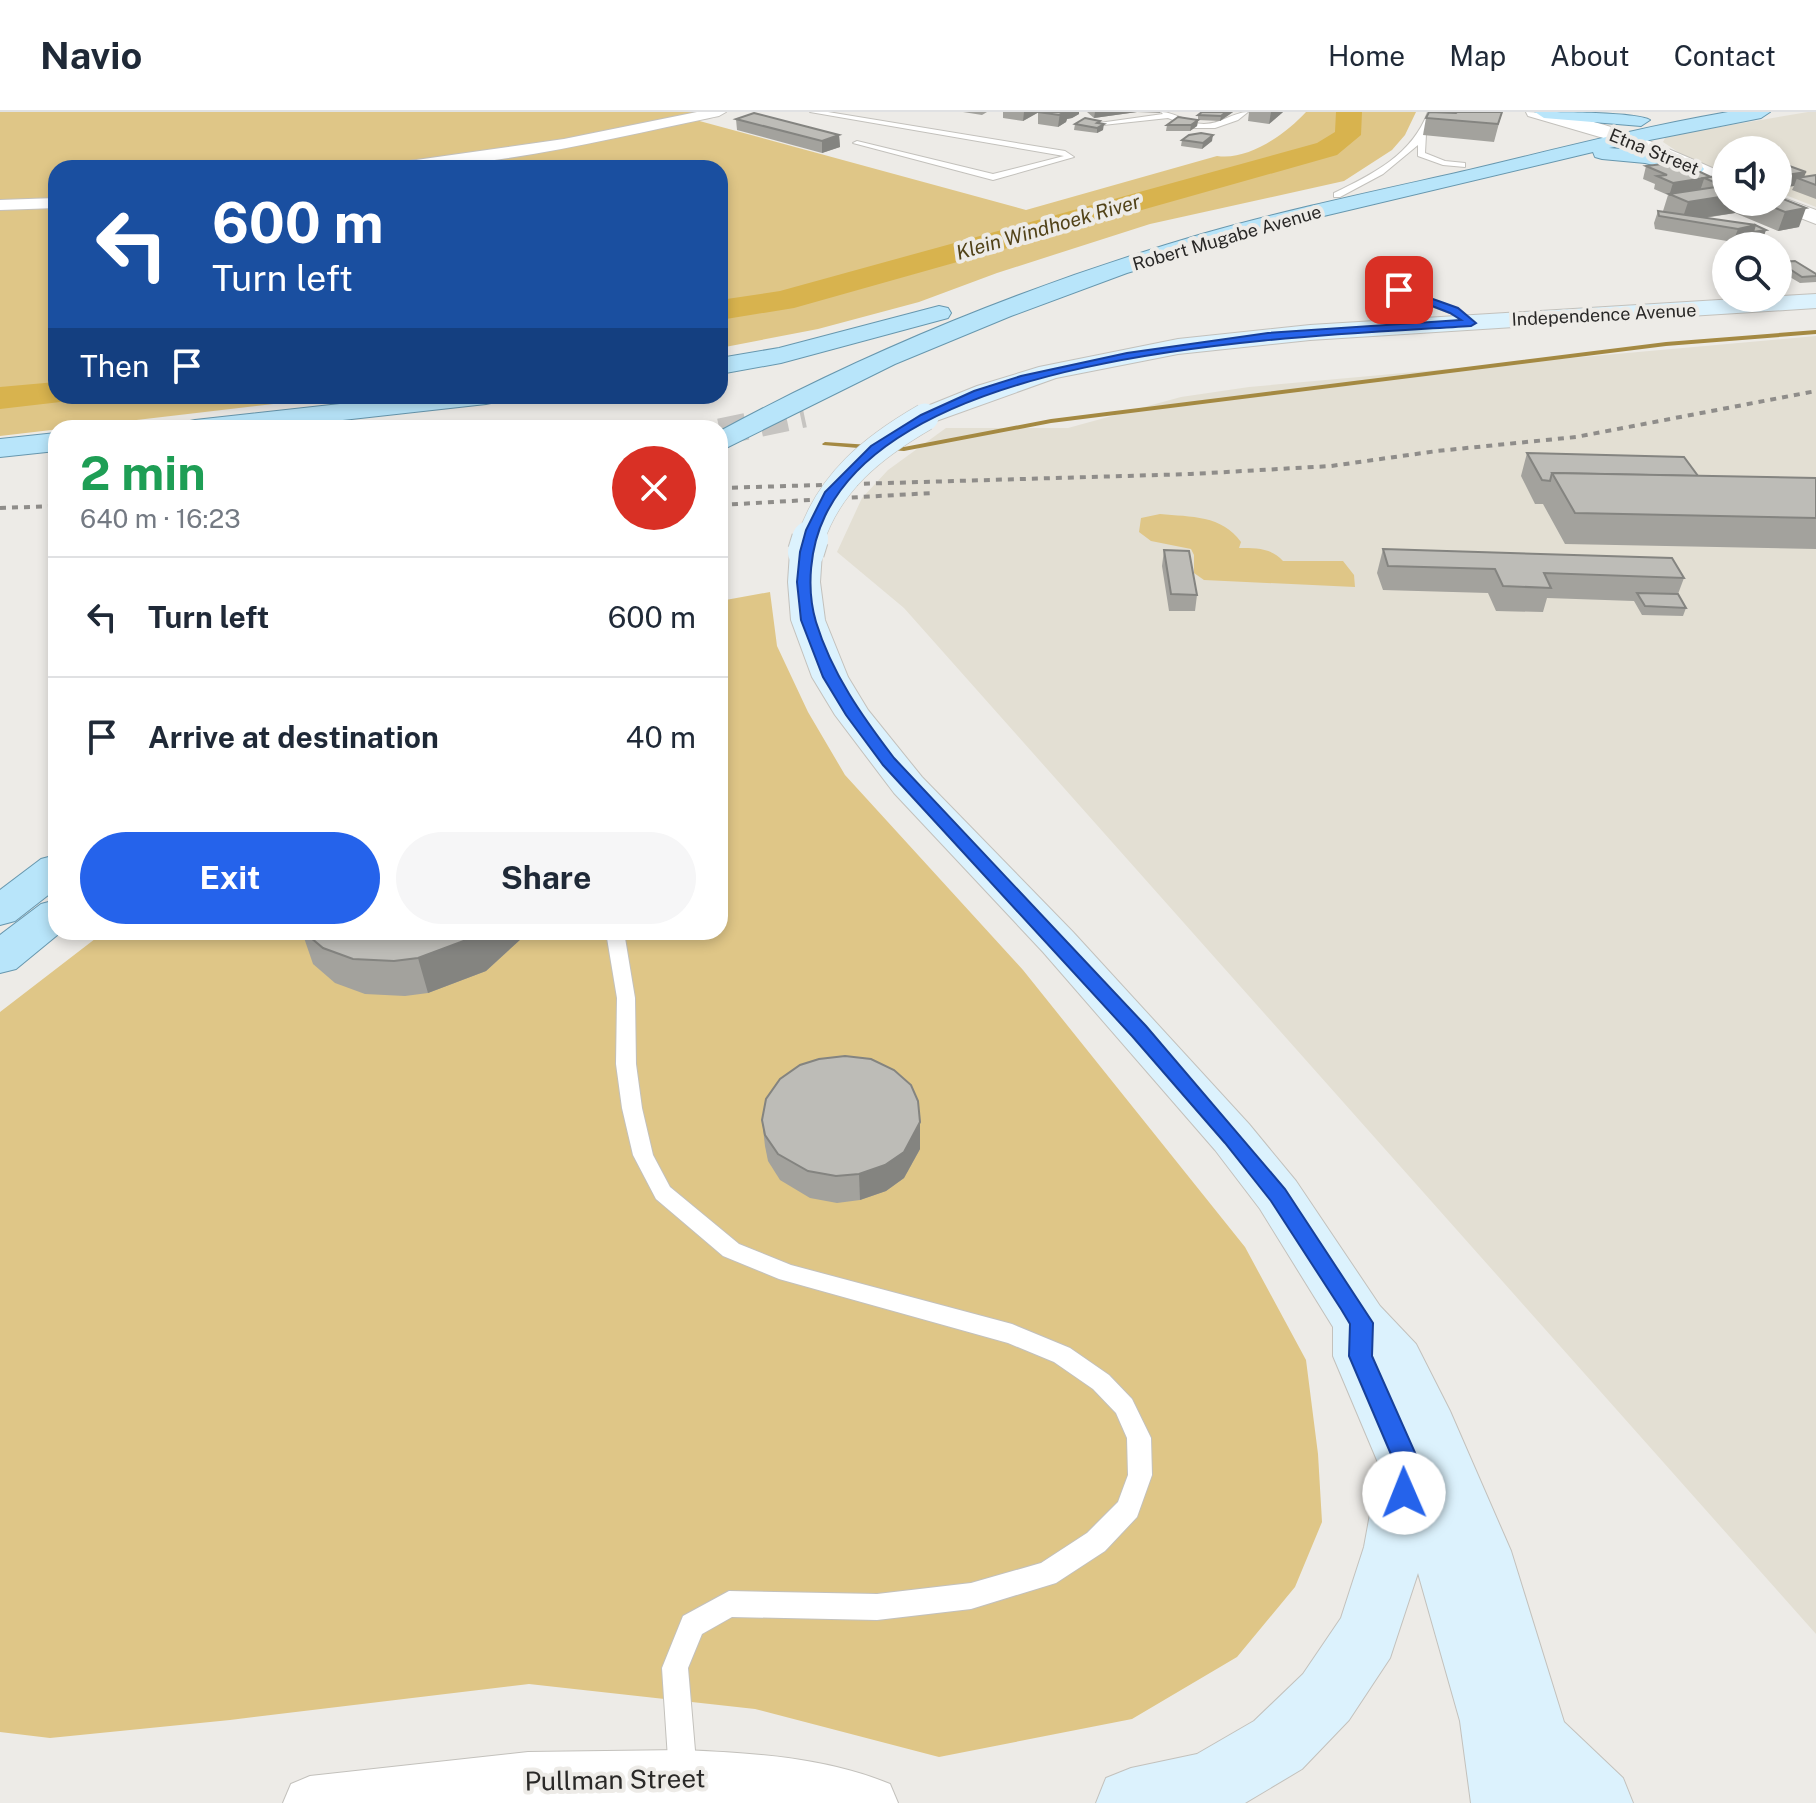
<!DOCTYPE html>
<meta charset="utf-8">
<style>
body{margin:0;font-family:"Public Sans",sans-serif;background:#f6f6f7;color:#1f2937;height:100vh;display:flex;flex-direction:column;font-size:30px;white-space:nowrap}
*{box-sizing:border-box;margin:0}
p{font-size:26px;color:#747a83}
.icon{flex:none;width:44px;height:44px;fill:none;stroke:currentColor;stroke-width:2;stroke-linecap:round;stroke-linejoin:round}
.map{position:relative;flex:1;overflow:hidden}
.drawer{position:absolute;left:48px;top:308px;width:680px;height:520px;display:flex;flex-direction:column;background:#fff;border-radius:24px;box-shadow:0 4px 12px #0003}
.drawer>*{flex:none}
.guide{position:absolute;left:48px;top:48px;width:680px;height:244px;border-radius:24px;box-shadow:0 4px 12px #0003;background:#1a4fa0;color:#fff;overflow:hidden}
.fabs{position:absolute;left:1712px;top:24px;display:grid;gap:16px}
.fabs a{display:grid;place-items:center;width:80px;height:80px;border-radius:50%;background:#fff;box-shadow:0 4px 12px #0003;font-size:40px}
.pin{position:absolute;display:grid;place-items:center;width:68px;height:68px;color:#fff;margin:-34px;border-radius:16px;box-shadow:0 4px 12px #0006}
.me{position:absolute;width:88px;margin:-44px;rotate:359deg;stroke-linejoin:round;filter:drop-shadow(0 0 6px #0008)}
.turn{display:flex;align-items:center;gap:28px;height:168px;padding:0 32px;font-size:36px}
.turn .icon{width:104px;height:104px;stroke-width:2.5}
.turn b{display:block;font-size:56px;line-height:68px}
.then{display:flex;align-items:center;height:76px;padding:0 32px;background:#0003;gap:16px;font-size:30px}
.round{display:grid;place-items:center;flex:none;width:84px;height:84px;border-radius:42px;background:#f6f6f7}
.summary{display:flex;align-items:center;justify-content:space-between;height:136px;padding:0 32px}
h1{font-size:48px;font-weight:700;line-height:60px;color:#1e9e55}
.action{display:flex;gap:16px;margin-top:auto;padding:16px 32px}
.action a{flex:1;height:92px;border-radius:48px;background:#2563eb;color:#fff;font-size:32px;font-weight:700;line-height:92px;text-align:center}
.action a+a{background:#f6f6f7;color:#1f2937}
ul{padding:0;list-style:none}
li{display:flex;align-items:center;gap:24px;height:120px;padding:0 32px;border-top:2px solid #e0e1e3}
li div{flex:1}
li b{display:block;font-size:30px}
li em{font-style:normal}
header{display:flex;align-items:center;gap:48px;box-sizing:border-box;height:112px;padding:0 40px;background:#fff;border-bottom:2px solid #e0e1e3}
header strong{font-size:38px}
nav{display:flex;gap:44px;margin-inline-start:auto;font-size:28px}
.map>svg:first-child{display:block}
.built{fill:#e3dfd3}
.green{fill:#dfc687}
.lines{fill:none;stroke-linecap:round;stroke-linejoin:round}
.stream{fill:#a48942;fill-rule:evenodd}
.river{fill:#d8b34e;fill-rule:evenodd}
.primary-tunnel{stroke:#c6c4c1;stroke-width:27;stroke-dasharray:27 14;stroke-linecap:butt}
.service-casing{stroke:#c3c1bc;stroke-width:2}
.minor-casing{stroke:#c3c1bc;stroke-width:2}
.tertiary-casing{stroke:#c3c1bc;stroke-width:2}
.secondary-casing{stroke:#c3c1bc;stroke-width:2}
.primary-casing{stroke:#6797ae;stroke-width:2}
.service{fill:#fff;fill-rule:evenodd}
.minor{fill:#fff;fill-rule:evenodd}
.tertiary{fill:#fff;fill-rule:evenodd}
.secondary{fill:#dcf2fd;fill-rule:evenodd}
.primary{fill:#b8e5fa;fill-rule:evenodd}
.rail{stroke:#8f8d8a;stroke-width:4;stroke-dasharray:6 6;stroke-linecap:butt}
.secondary-bridge-far1-casing{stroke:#c3c1bc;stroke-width:28;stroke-linecap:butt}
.secondary-bridge-casing{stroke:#c3c1bc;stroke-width:38;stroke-linecap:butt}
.secondary-bridge-far1{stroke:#dcf2fd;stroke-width:27}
.secondary-bridge{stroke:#dcf2fd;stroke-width:36}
.wall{fill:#a3a29d}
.shaded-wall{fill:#848480}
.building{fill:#bdbcb7;stroke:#848480;stroke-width:2}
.route{fill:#2563eb;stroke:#184099;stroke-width:2}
.labels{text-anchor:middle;stroke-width:8;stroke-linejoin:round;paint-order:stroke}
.far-street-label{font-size:18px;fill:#292827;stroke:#edebe7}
.far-water-label{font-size:20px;font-style:italic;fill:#514218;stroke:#edebe7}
.near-street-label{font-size:26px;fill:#292827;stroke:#edebe7}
</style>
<header>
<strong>Navio</strong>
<nav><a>Home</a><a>Map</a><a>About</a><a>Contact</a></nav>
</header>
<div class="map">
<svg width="1816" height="1691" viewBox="0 0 1816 1691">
<rect width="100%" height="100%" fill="#edebe7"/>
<g class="built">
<polygon points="1808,0 1816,0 1816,95 1778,80 1778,38 1726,38 1726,63 1693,50 1663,30 1666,24"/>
<polygon points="1816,224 1816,1522 904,496 837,440 862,386 888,358 946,316 1068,316 1181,285 1249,275"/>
</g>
<g class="green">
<path d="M0,0H697L681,4L1026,98L1217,44C1248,49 1286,22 1306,0H1416L1405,23L1392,38L1344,69L1150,112L997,161L919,190L818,217L720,236V56H56V284H342L0,324Z"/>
<path d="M1160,402C1191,405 1222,403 1241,430L1239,436C1256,436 1272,436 1283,449H1343L1354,463L1355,475L1204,468L1194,461V443L1191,437L1151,429L1139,420L1141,406Z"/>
<polygon points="770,480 777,534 808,600 845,663 1023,858 1245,1135 1306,1248 1318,1342 1322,1410 1295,1475 1237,1545 1132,1607 939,1645 755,1597 529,1572 230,1608 50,1626 0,1620 0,900 104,820 720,820 720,489"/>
</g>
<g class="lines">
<g class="stream">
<polygon points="1816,218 1816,222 1666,234 1051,311 904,339 890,338 887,336 890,334 904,335 1051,307 1666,230"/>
<polygon points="433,310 483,314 486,316 459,316 431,313 430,312"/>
<polygon points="825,330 870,333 873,335 870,337 823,333 822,332"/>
</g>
<g class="river">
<polygon points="1336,0 1362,0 1361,23 1337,43 794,196 720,208 720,188 780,179 1317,31 1335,20"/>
<polygon points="56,270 56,284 73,284 69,289 0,297 0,275"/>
</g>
<polyline class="primary-tunnel" points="720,320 804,302"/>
<g class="service-casing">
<g id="service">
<polygon points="810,0 828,0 1065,39 1074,45 993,68 853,31 857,29 993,62 1064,44"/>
<path d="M1161,0C1176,0 1188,12 1204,12C1221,12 1233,0 1248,0L1238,8L1215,16H1193L1168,6L1103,13L1099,11L1163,2Z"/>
<path d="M1428,0H1436L1426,22L1425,41L1445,49L1465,51V55L1443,53L1418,44V33L1383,62L1340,85H1334V81C1373,62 1412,43 1428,0Z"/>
<polygon points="1371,166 1458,197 1476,211 1467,213 1450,201 1368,171 1366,169"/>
<polygon points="606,820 624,820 635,886 636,952 642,996 653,1043 670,1075 739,1132 791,1153 1012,1212 1070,1236 1109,1263 1132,1287 1151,1326 1152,1363 1137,1405 1105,1439 1056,1471 971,1497 877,1508 732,1505 702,1522 688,1556 697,1662 693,1672 683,1676 673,1672 669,1662 662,1556 683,1504 729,1479 877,1482 971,1471 1041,1451 1087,1421 1118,1390 1128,1363 1127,1326 1116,1301 1093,1277 1054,1250 1008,1231 779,1167 723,1144 656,1087 633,1043 622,996 616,952 617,886"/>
</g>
</g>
<g class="minor-casing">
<g id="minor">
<path d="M697,0H726L719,4C611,26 498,56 387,56L395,51L564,27Z"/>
<polygon points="56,86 56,96 0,98 0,88"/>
<path d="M683,1638C752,1641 825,1645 890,1672L898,1691H283L291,1672L310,1664L528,1640Z"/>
</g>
</g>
<g class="tertiary-casing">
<g id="tertiary">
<path d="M1526,0C1595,0 1663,35 1726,62V75L1617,30L1528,4Z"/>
<polygon points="1778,84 1816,98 1816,112 1770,94 1766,90 1778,90"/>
</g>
</g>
<g class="secondary-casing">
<g id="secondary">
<polygon points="1816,182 1816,196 1310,228 1178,242 1056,266 925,313 915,311 911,305 915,299 977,274 1039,255 1178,227 1310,213"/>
<polygon points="806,430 817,433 822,440 820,470 825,508 848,565 868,598 922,665 1073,820 1249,1012 1296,1069 1380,1194 1416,1232 1450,1299 1511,1439 1564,1610 1623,1666 1633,1691 1471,1691 1460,1609 1418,1461 1390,1546 1349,1608 1302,1657 1245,1691 1096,1691 1106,1666 1131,1656 1197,1642 1254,1609 1303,1562 1341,1506 1364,1435 1379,1353 1333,1244 1333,1215 1260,1097 1215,1038 1043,840 894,681 835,603 812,565 791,508 788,470 790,440 795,433"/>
</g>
</g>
<g class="primary-casing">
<g id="primary">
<path d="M1535,0C1558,0 1636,0 1650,8L1641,14L1544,6Z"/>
<path d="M1728,0H1770L1761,6L1609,36L1645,39L1701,53L1704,57L1701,61L1694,63L1645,51L1602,47L1595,45L1593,40L1290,112L1127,161L1011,204L895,252L720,339V319C873,236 1035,171 1202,122C1286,98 1371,80 1456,61C1546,40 1636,16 1728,0Z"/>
<polygon points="939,194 948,196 951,201 948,206 781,251 720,262 720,246 779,236"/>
<polygon points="412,284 500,284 496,290 486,292 271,316 181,316 185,310 195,308"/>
<polygon points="56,321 56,339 0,345 0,327"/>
<polygon points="56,743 56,777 15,809 0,813 0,778 41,747"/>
<polygon points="56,788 56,820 61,820 16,857 0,861 0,823 41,792"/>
</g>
</g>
<use href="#service" class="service"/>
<use href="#minor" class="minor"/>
<use href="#tertiary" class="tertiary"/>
<use href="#secondary" class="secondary"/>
<use href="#primary" class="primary"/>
<g class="rail">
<polyline points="720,376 1191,362 1331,354 1437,339 1576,325 1816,279"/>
<polyline points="720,393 932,381"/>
<polyline points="0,396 56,394"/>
</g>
<g class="secondary-bridge-far1-casing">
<path id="secondary-bridge-far1" d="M810,429C829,370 873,335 925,305"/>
</g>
<g class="secondary-bridge-casing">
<polyline id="secondary-bridge" points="806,440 810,427"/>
</g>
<use href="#secondary-bridge-far1" class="secondary-bridge-far1"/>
<use href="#secondary-bridge" class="secondary-bridge"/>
</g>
<g class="wall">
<polygon points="963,0 987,0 982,3"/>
<polygon points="1003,0 1039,0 1023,9 1003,6"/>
<polygon points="1038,0 1079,2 1072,6 1067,7 1066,10 1058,15 1038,12"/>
<polygon points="1087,0 1160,0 1160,1 1137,0 1094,6"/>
<polygon points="1202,0 1233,0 1220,9 1198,8 1198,3"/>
<polygon points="1249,0 1283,0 1269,12 1248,9"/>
<polygon points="1457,0 1502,0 1494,30 1423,23 1426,6"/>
<polygon points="736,7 839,23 840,35 822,41 737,18"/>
<polygon points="1198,8 1197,14 1190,19 1166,19 1167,13"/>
<polygon points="1100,9 1103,18 1097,21 1074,18 1075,12"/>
<polygon points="1182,28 1212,29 1202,37 1181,34"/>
<polygon points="1778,50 1804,65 1816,63 1816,87 1792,78 1794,74 1778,76"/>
<polygon points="1646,54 1711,65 1726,64 1726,90 1778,90 1799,115 1778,119 1735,101 1705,106 1753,113 1764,124 1733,130 1655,117 1654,111 1658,99 1663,99 1668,83 1654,77 1655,72 1643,67"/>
<polygon points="1779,150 1816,162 1816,170 1800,171 1778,158"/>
<polygon points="1527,341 1698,364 1816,366 1816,437 1565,432 1543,392 1535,392 1521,364"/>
<polygon points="1383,437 1684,466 1678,482 1686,496 1683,504 1642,503 1634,489 1547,486 1543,500 1496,499 1488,481 1383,478 1377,461"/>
<polygon points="1164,438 1197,483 1195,499 1169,499 1162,454"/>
<polygon points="302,820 524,820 522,826 486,859 428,881 405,884 365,882 335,871 313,852"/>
<polygon points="762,1008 920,1037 904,1066 886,1079 860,1088 837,1091 810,1086 780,1068 768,1049 765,1034"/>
</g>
<g class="shaded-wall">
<polygon points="1024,0 1039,0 1023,9"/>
<polygon points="1060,0 1079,0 1079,2 1072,6 1067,7 1066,10 1058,15"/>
<polygon points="1095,0 1137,0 1094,6"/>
<polygon points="1226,0 1233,0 1220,9 1221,4"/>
<polygon points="1271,0 1283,0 1269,12"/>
<polygon points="1198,8 1197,14 1190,19 1191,13"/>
<polygon points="1100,9 1100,14 1104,12 1103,18 1097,21 1097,11"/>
<polygon points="839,23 840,35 822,41 822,29"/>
<polygon points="1213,23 1212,29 1202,37 1203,31"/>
<polygon points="1806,60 1803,68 1797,66 1794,74 1778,76 1778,70 1780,64"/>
<polygon points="1704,67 1700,79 1669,84 1673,71"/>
<polygon points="1726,84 1726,90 1738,90 1735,101 1687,108 1682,108 1688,90"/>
<polygon points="1806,96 1799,115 1778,119 1785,100"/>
<polygon points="1756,113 1751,126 1733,130 1738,117"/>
<polygon points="1766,118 1764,124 1751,126 1753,120"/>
<polygon points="481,820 524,820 522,826 486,859 428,881 418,846"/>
<polygon points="920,1010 920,1037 904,1066 886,1079 860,1088 859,1062"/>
</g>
<g class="building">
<polygon points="1038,0 1065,0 1059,3"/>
<polygon points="1202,0 1226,0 1221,4 1198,3"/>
<polygon points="1429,0 1456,1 1457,0 1502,0 1498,12 1426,6"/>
<polygon points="754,1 839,23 822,29 736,7"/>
<polygon points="1178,5 1198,8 1191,13 1167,13"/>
<polygon points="1085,6 1100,9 1097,11 1104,12 1097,16 1075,12"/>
<polygon points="1201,21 1213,23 1203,31 1182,28 1189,23"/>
<polygon points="1679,50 1711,65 1673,71 1657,64 1667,63 1646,54"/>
<polygon points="1778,50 1806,60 1780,64 1778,64"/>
<polygon points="1723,63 1726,64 1726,75 1704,66"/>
<polygon points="1816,63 1816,73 1797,66"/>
<polygon points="1716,75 1726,76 1726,84 1688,90 1669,82"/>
<polygon points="1778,85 1806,96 1785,100 1761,90 1778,90"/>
<polygon points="1658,99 1756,113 1738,117 1659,104"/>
<polygon points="1755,113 1766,118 1753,120"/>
<polygon points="1795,149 1816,162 1816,164 1802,165 1779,150"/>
<polygon points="1527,341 1684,345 1698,364 1552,361 1550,369 1542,368"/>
<polygon points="1552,361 1816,366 1816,406 1575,401"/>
<polygon points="1383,437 1672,446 1684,466 1544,461 1551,476 1503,474 1495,457 1388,454"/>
<polygon points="1164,438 1189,439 1197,483 1171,482"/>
<polygon points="1637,481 1678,482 1686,496 1645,494"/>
<polygon points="304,820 481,820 477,824 418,846 394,849 353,847 323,836"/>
<polygon points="845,944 871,947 894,958 911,973 918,989 920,1010 904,1040 885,1053 859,1062 836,1064 808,1059 778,1042 765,1023 762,1008 766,987 780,967 800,953 819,947"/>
</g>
<path class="route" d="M1399,175L1458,196L1476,211L1471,214C1305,225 907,233 825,404C810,435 806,476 816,510C832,562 862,604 894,646L1146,914L1285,1077L1373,1211L1372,1244L1421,1354L1413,1389L1404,1393L1395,1389L1392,1381L1396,1354L1349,1244L1350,1212L1341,1197L1271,1089L1225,1031L1132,924L883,653L846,603L823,565L801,508L797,470L800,440L806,418L825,380L871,334L921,303L974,279L1021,264L1127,241L1268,221L1461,208L1450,201L1396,180Z"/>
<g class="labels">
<g class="far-street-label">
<text transform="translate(1654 40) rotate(22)" y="6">Etna Street</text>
<text transform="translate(1227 126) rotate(-16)" y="6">Robert Mugabe Avenue</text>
<text transform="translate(1604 203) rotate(-3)" y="6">Independence Avenue</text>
</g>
<g class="far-water-label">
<text transform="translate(1048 115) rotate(-16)" y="7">Klein Windhoek River</text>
</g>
<g class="near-street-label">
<text transform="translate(615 1668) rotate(-1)" y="9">Pullman Street</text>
</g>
</g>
</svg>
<div class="fabs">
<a><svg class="icon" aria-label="sound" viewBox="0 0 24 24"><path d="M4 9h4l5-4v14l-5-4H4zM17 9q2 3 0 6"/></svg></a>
<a><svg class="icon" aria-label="search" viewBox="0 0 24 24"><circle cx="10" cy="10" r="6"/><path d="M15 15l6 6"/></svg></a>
</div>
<div class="pin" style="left:1399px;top:178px;background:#d93025"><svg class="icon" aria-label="arrive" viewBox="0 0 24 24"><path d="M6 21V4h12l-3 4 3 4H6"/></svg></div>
<svg class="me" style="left:1404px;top:1381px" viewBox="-20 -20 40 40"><circle r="19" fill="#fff"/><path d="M0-13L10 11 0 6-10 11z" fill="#2563eb"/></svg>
<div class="guide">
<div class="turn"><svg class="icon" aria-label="left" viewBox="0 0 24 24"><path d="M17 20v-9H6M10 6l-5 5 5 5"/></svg><div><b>600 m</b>Turn left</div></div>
<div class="then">Then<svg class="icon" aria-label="arrive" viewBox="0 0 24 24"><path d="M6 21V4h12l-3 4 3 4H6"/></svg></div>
</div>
<section class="drawer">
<div class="summary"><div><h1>2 min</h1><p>640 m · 16:23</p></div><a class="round" style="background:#d93025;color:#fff"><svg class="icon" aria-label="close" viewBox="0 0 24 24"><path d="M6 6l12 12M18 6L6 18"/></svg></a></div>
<ul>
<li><svg class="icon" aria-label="left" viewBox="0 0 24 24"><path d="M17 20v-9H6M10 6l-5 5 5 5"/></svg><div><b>Turn left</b></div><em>600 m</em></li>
<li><svg class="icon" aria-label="arrive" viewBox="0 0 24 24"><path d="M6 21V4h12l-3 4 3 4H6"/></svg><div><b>Arrive at destination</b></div><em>40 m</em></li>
</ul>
<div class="action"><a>Exit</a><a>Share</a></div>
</section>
</div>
